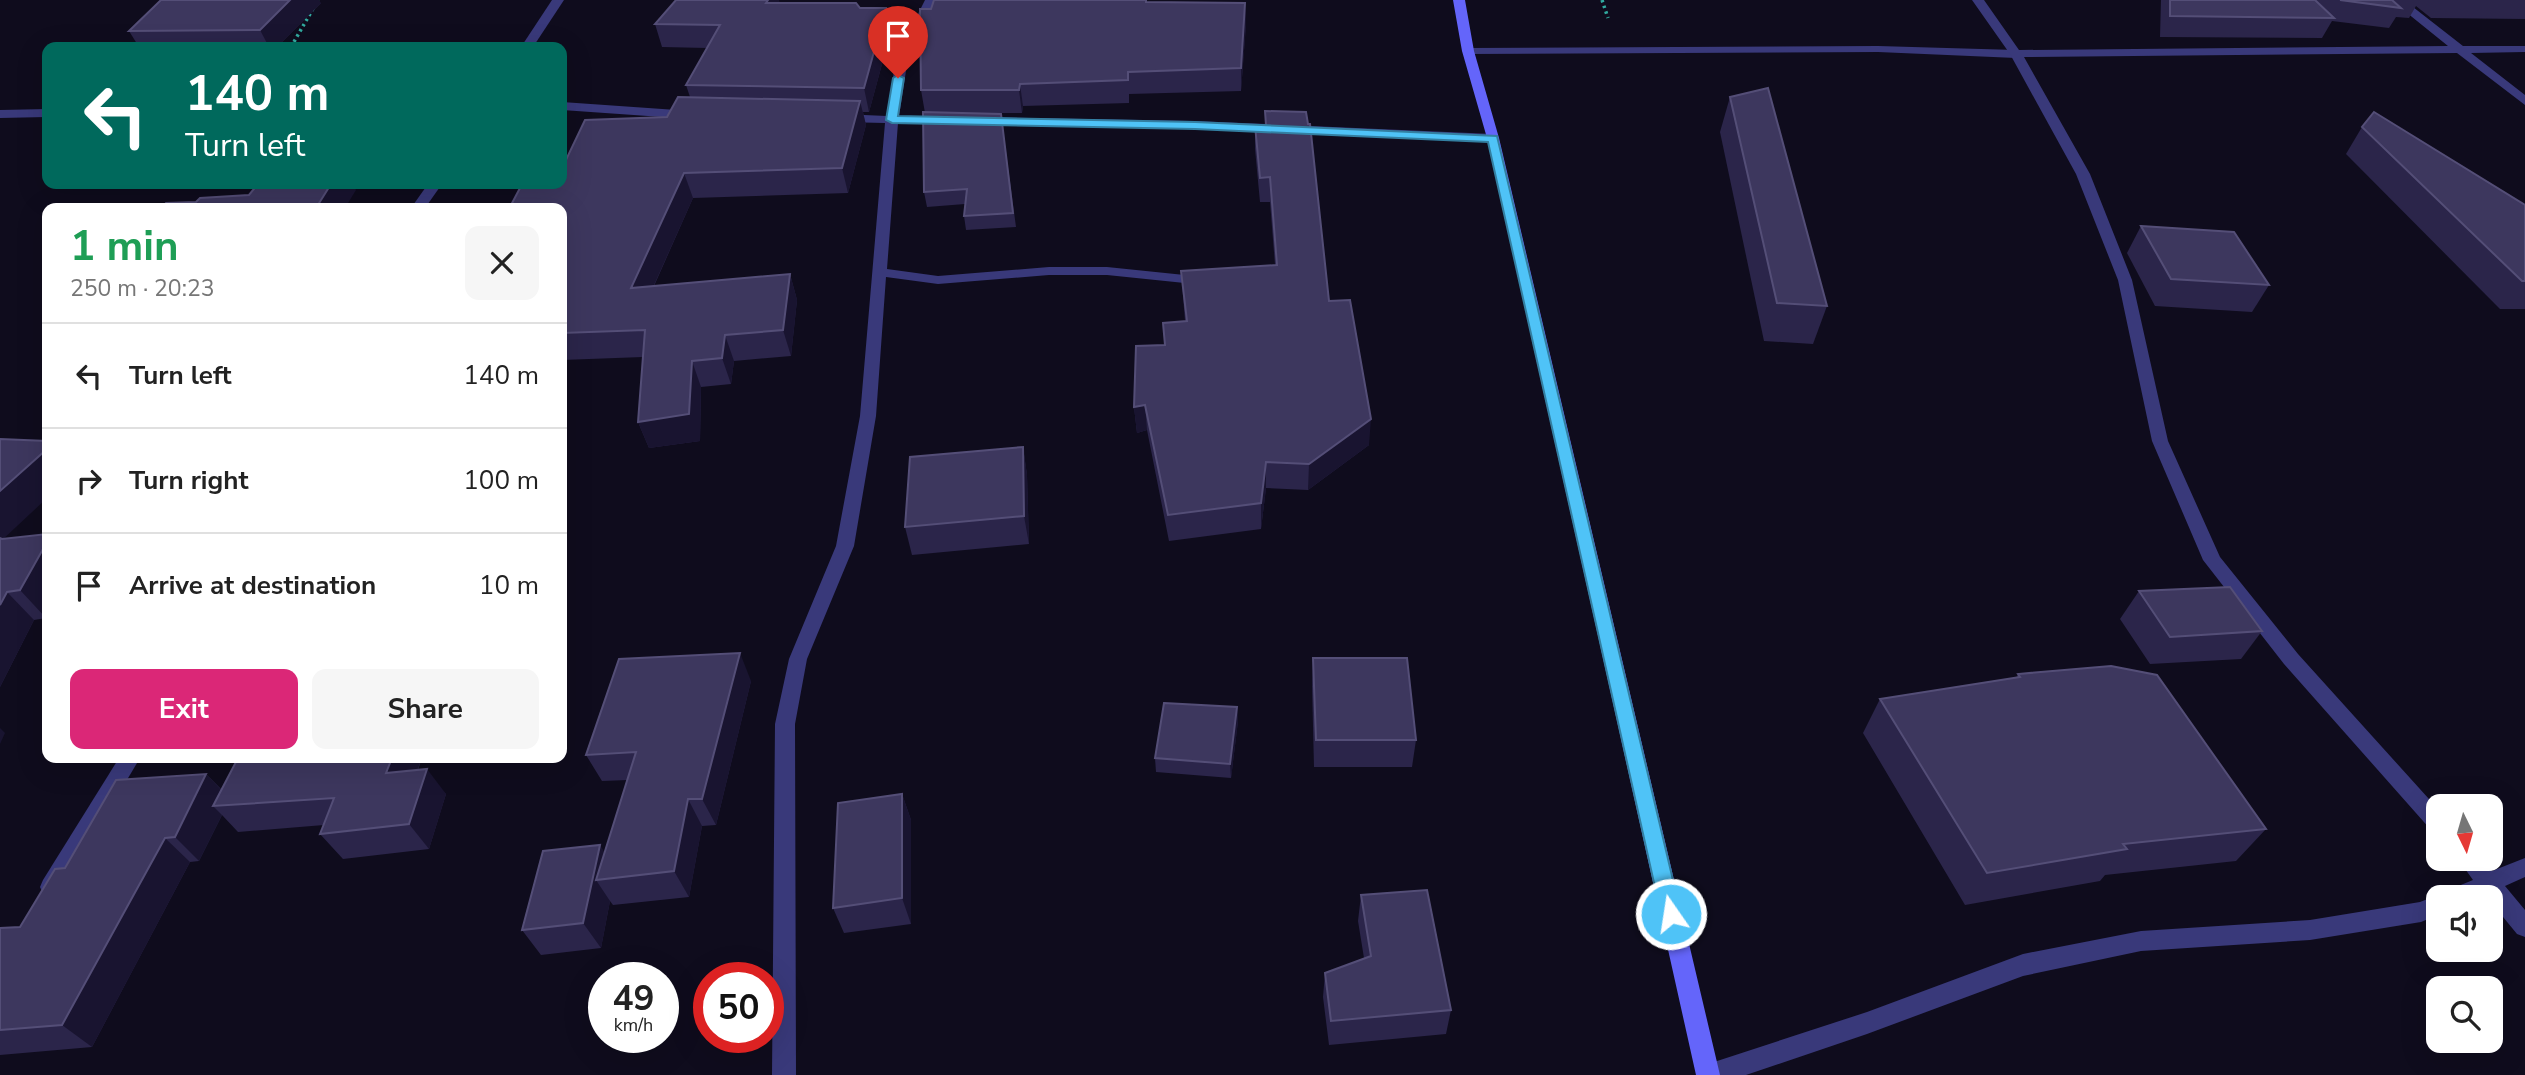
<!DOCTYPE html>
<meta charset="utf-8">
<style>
body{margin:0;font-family:"Nunito Sans",sans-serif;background:#f6f6f6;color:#222;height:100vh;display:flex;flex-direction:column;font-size:26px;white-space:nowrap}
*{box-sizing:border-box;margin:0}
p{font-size:23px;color:#767676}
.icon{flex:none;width:38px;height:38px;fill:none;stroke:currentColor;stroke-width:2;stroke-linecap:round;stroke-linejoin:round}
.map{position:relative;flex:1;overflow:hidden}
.side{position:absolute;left:42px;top:203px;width:525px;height:560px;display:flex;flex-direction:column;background:#fff;border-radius:14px;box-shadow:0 7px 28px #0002}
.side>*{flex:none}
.banner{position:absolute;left:42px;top:42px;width:525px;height:147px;border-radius:14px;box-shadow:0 7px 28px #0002;background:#00695c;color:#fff;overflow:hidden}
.needle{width:46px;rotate:175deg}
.fabs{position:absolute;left:2426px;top:794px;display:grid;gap:14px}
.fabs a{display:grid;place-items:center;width:77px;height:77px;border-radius:14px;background:#fff;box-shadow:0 7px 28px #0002;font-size:35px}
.speed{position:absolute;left:588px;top:962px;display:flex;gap:14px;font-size:35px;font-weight:700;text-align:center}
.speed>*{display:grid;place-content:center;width:91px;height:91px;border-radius:50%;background:#fff;box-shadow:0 7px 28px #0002;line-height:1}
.speed small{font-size:18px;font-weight:400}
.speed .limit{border:10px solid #d22;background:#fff;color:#111}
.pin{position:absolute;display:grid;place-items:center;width:60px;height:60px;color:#fff;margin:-72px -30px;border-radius:50% 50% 50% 0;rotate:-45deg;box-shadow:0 0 7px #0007}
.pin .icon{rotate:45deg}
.me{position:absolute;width:77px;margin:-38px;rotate:347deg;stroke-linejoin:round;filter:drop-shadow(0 0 5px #0008)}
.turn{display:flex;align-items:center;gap:24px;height:147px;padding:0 28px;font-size:32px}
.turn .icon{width:91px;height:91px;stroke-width:2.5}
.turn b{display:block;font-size:49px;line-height:60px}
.round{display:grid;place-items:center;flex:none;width:74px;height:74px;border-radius:14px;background:#f6f6f6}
.head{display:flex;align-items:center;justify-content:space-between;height:119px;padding:0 28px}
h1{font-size:42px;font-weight:700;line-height:52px;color:#1e9e55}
.button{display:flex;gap:14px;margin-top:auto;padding:14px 28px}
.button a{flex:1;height:80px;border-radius:14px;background:#db2777;color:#fff;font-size:28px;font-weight:700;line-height:80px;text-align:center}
.button a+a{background:#f6f6f6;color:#222}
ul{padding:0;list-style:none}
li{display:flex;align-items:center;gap:21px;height:105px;padding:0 28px;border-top:2px solid #e0e0e0}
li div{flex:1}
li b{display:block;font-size:26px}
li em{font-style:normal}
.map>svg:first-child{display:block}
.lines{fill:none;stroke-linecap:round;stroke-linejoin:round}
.path{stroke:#31aa9f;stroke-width:3.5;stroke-dasharray:2.5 3.5;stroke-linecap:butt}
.lane{fill:#39397a;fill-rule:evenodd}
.street{fill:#39397a;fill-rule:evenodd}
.secondary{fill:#6465fa;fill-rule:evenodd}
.wall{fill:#2b254a}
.shaded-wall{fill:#191430}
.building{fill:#3d375e;stroke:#544e77;stroke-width:2}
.route{fill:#4fc3f7;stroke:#337fa1;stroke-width:2}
</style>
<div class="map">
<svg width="2525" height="1075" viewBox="0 0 2525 1075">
<rect width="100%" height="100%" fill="#0f0c1d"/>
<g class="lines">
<g class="path">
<polyline points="1602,0 1608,18"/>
<polyline points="291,47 318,0"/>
</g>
<polygon class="lane" points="1878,46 2016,50 2022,54 2016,58 1878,52 1468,54 1462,51 1468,48"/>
<g class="street">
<polygon points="552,0 564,0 533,47 521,47"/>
<polygon points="925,0 937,0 908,58 899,116 946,117 952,121 946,125 898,123 887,269 938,276 1049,267 1107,267 1204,277 1211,281 1204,285 1107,275 1049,275 938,284 886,277 876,416 854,546 807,659 795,724 796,1075 772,1075 775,724 789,659 836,546 860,416 885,123 841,122 835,118 841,114 887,116 896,58"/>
<polygon points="1972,0 1984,0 2019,50 2448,46 2391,0 2404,0 2463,46 2525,46 2525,52 2471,53 2525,95 2525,105 2457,53 2024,57 2090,174 2132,280 2168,441 2220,557 2298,654 2438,809 2438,833 2431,830 2284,664 2203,560 2152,441 2118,280 2076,174 2010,54"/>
<polygon points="562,102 691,111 697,115 691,119 562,110"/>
<polygon points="47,109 47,117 0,118 0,110"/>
<polygon points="981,117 1195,121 1493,134 1499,138 1493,142 1195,129 977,124 975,121"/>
<polygon points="428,184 442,184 425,208 411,208"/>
<polygon points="119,758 140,758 59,894 51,897 43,894 40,887 43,880"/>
<polygon points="2525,858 2525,877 2505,886 2525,910 2525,937 2517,934 2485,895 2478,898 2438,898 2438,915 2421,922 2310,940 2141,951 2023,976 1867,1034 1746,1075 1699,1075 1703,1067 1711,1063 1867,1012 2023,954 2141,931 2310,920 2420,902 2438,895 2443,897 2446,891 2473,880 2458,859 2482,859 2492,871"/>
</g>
<polygon class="secondary" points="1453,0 1465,0 1474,51 1499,138 1720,1075 1696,1075 1487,138 1462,51"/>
</g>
<g class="wall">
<polygon points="2161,0 2525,0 2525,19 2431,18 2416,6 2409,18 2396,17 2389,28 2332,21 2322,38 2160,37"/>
<polygon points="1151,2 1245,3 1246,24 1241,91 1129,94 1129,103 1023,106 1022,113 943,113 1001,114 1016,227 966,230 964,216 965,204 927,207 924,192 925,113 921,90"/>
<polygon points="321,3 277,47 139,47 129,31"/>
<polygon points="780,3 860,8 886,8 891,31 869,112 863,112 866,125 848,193 693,198 654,286 790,274 797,300 791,356 734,361 731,384 701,387 700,441 649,448 638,422 643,357 562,360 562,208 510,207 528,187 565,162 667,117 690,97 686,85 707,48 662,47 655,24"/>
<polygon points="1730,97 1827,306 1813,344 1764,341 1720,132"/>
<polygon points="1265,111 1329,301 1369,445 1308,490 1266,488 1261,529 1169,541 1147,430 1137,433 1134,407 1165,345 1185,321 1181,271 1275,265 1270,202 1260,202 1255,149 1255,125 1265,125"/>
<polygon points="2362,127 2525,205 2525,309 2500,309 2346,154"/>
<polygon points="2141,226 2269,285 2252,312 2155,306 2127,253"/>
<polygon points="1023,447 1027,475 1029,544 912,555 905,527"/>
<polygon points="47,534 47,616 46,618 34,620 0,687 3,539"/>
<polygon points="2139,591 2262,631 2241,659 2150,664 2120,619"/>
<polygon points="1313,658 1416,740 1412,767 1314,767 1312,686"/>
<polygon points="2018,674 2266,829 2236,861 2105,875 2100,881 1965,905 1863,733 1880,699 2016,678"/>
<polygon points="751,681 716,825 702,826 689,897 613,905 610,901 601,948 541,955 522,930 605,853 628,780 602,781 586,755"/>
<polygon points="1237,707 1238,721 1231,778 1156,772 1155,758"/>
<polygon points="238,758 422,758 418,770 446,794 429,849 343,859 320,834 324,825 238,832 222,815 199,861 190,862 92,1047 0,1055 0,928 20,927 65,868 206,774 222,790"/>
<polygon points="902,794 911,820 911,924 844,933 833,908"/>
<polygon points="1361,895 1451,1010 1446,1034 1329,1045 1323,997 1325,973 1364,958 1358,921"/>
</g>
<g class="shaded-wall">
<polygon points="290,0 319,0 321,3 277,47 269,47 260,30"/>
<polygon points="768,0 779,0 780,4 766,3"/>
<polygon points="1245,3 1246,24 1241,91 1241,68"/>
<polygon points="886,8 891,31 869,112 864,88"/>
<polygon points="1020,84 1023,106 1022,113 1019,90"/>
<polygon points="860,101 866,125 848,193 842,168"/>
<polygon points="684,173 693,198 641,314 631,288"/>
<polygon points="331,184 352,184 356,190 345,208 316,208"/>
<polygon points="790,274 797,300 791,356 783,330"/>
<polygon points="725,335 734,361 731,384 722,358"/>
<polygon points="692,361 701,387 700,441 649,448 638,422"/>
<polygon points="1145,405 1147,430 1137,433 1134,407"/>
<polygon points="1371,419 1369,445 1308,490 1309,464"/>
<polygon points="1023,447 1027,475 1029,544 1024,516"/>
<polygon points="47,449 47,498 0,542 0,491"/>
<polygon points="1266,462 1266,488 1261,529 1261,503"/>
<polygon points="47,542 47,616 46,618 20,590"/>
<polygon points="7,592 34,620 0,687 0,605"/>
<polygon points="740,653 751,681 716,825 702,799"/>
<polygon points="1237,707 1238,721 1231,778 1230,764"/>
<polygon points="0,728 5,733 0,744"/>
<polygon points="392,758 422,758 406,799 386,773"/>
<polygon points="427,769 446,794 429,849 409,824"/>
<polygon points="206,774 229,798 213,806 222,815 199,861 175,837"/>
<polygon points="902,794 911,820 911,924 902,898"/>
<polygon points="688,799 702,826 689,897 674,871"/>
<polygon points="165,838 190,862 92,1047 62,1025"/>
<polygon points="600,845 616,871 596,880 610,901 601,948 583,923"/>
</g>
<g class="building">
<polygon points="161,0 290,0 260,30 129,31"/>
<polygon points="676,0 768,0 766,3 856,3 860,8 886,8 864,88 686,85 720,25 655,24"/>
<polygon points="934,0 1146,0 1146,2 1245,3 1241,68 1128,72 1128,80 1020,84 1019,90 921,90 920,9 931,9"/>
<polygon points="2170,0 2315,0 2334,18 2170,16"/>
<polygon points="2340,0 2392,0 2401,8"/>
<polygon points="1768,88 1827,306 1777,303 1730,97"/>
<polygon points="678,97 860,101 842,168 684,173 631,288 790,274 783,330 725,335 722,358 692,361 689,414 638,422 645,330 562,333 562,208 501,208 510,207 520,188 528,187 530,184 562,184 562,163 565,162 585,120 667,117"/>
<polygon points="1265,111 1306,112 1308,124 1310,124 1329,301 1350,300 1371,419 1309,464 1266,462 1261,503 1168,515 1145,405 1134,407 1136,346 1165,345 1163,323 1187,321 1181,271 1277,265 1270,177 1260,178 1255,125 1266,125"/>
<polygon points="923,112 1001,114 1013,213 964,216 967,189 924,192"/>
<polygon points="2374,112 2525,205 2525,281 2522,281 2362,127"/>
<polygon points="258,184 331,184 316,208 162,208 166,203 196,202 200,198 249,195"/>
<polygon points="2141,226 2234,232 2269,285 2171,279"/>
<polygon points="0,439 47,441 47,449 0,491"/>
<polygon points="1023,447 1024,516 905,527 910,457"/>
<polygon points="47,534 47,542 20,590 7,592 0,605 0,538 2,539"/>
<polygon points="2230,587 2262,631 2170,637 2139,591"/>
<polygon points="740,653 702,799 688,799 674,871 596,880 636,752 586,755 619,659"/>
<polygon points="1313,658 1407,658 1416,740 1316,740"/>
<polygon points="2111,666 2157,675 2266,829 2123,844 2127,849 1987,873 1880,699 2020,677 2018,674"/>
<polygon points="1164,703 1237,707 1230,764 1155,758"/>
<polygon points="238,758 392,758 386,773 427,769 409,824 320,834 334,798 213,806"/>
<polygon points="206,774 175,837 165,838 62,1025 0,1030 0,928 20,927 55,869 65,868 116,780"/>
<polygon points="902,794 902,898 833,908 838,803"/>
<polygon points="600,845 583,923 522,930 543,851"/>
<polygon points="1427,890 1451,1010 1331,1021 1325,973 1371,956 1361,895"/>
</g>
<polygon class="route" points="898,75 904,78 898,116 1195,122 1497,136 1681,914 1678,921 1671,923 1664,921 1661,914 1488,142 1195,129 892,123 886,120 893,78"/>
</svg>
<div class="fabs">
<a><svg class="needle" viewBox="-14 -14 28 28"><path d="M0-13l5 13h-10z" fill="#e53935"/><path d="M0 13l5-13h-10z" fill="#767676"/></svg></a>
<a><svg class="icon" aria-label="sound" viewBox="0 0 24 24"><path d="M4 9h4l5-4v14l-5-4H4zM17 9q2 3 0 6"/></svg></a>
<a><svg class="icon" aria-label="search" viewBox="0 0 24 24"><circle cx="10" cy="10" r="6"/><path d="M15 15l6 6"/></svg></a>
</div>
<div class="speed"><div>49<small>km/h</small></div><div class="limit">50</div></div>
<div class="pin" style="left:898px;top:78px;background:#d93025"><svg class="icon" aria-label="arrive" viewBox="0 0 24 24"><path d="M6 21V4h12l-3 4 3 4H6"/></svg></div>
<svg class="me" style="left:1671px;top:914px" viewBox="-20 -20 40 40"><circle r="17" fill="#4fc3f7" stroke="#fff" stroke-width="3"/><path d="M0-11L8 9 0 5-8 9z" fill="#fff"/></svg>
<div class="banner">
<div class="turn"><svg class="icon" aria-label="left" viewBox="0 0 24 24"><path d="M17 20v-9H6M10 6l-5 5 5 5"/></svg><div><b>140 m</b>Turn left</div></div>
</div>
<section class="side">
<div class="head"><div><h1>1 min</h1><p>250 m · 20:23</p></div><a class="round"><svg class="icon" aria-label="close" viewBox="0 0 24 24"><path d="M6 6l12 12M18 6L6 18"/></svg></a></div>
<ul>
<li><svg class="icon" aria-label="left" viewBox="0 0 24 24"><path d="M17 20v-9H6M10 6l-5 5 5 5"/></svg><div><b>Turn left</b></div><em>140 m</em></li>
<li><svg class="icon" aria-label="right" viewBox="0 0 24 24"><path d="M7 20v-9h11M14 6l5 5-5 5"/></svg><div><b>Turn right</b></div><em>100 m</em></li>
<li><svg class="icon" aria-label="arrive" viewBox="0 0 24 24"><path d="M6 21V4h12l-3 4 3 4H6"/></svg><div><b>Arrive at destination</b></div><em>10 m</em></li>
</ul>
<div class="button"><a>Exit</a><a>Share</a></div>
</section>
</div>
